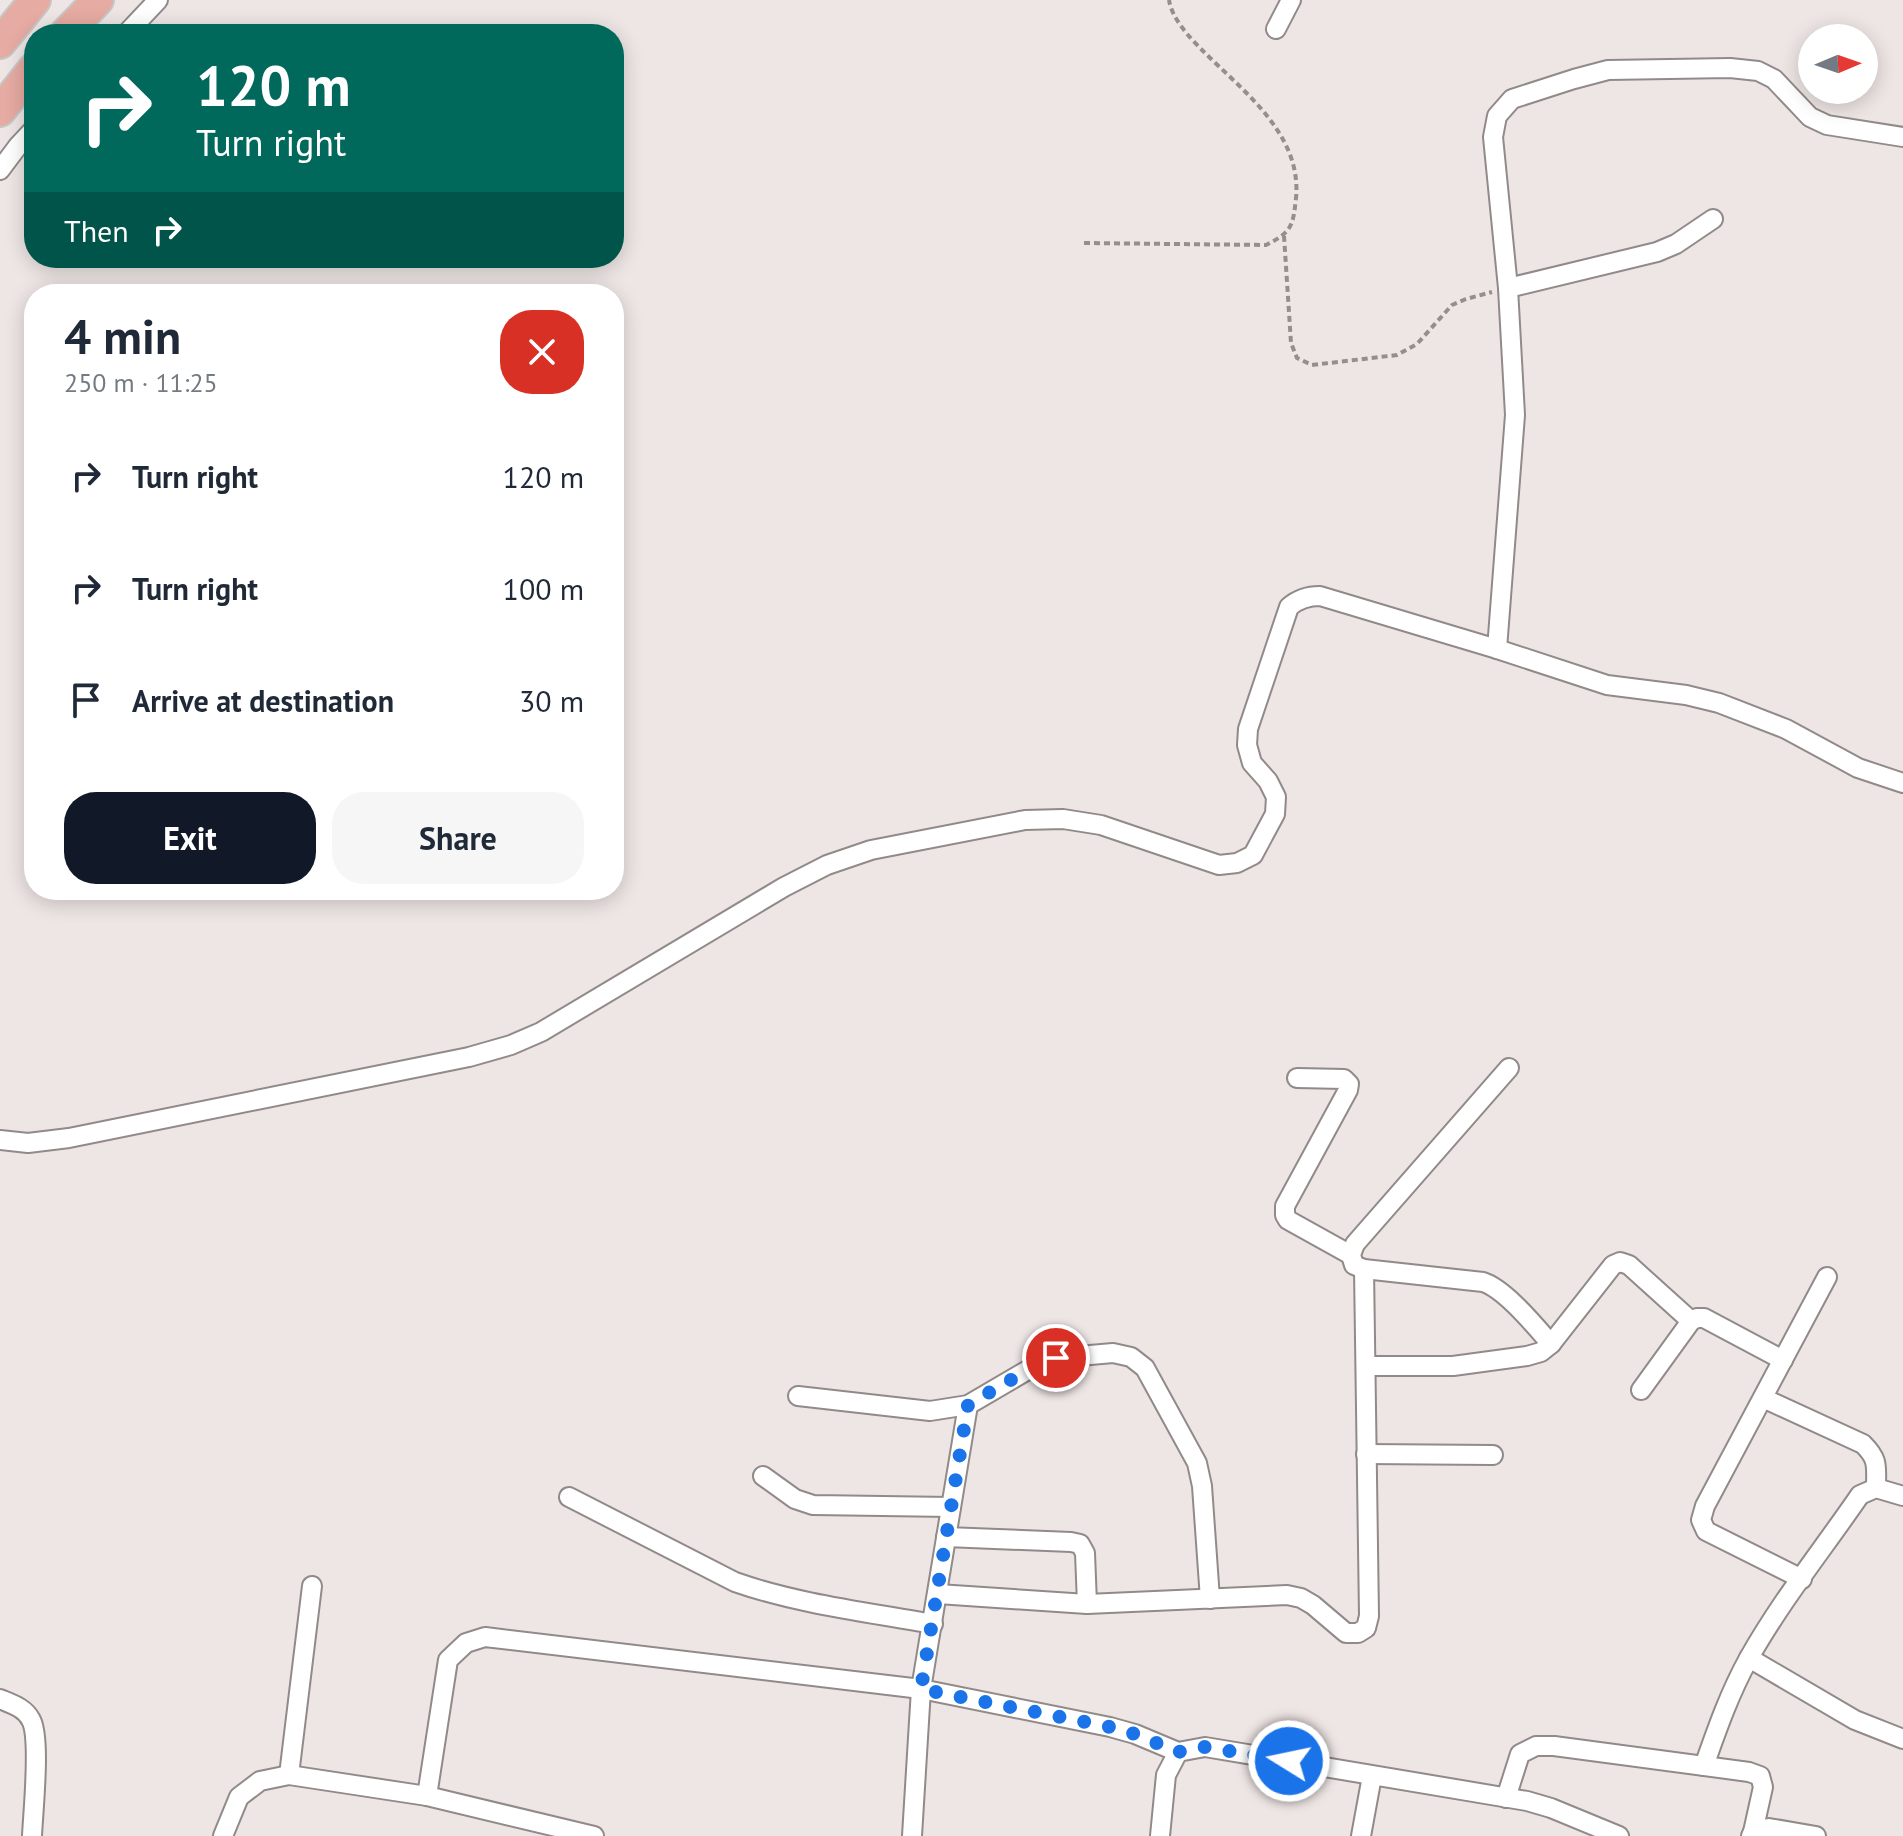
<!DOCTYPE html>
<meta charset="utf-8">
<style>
body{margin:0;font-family:"PT Sans",sans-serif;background:#f6f6f7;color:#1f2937;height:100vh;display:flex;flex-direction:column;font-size:30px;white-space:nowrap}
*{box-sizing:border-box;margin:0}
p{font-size:26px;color:#747a83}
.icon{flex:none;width:44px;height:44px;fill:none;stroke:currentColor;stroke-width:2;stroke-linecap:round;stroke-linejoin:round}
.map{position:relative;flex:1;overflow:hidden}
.drawer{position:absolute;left:24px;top:284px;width:600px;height:616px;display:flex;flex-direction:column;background:#fff;border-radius:32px;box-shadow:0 4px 20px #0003}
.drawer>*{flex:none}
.hud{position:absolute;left:24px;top:24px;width:600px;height:244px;border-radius:32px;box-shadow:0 4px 20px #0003;background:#00695c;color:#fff;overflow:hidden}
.needle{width:52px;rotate:88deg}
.tools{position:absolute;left:1798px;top:24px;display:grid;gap:16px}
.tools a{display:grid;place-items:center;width:80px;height:80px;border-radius:50%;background:#fff;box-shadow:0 4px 20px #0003;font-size:40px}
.pin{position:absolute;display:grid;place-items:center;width:68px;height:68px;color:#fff;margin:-34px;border:4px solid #fff;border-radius:50%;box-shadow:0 2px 8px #0007}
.me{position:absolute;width:88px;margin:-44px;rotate:280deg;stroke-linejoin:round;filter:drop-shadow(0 0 6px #0008)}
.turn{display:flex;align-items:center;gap:28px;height:168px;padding:0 40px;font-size:36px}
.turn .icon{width:104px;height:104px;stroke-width:2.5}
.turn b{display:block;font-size:56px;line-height:68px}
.then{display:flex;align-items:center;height:76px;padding:0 40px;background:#0003;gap:16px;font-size:30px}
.round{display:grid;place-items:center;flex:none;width:84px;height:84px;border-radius:32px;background:#f6f6f7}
.overview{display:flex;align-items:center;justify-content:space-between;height:136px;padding:0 40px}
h1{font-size:48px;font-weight:800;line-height:60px}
.action{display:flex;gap:16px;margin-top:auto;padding:16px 40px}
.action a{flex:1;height:92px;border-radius:32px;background:#111827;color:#fff;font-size:32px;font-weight:800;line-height:92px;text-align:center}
.action a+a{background:#f6f6f7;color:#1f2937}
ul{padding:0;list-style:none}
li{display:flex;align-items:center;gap:24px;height:112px;padding:0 40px}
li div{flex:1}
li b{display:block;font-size:30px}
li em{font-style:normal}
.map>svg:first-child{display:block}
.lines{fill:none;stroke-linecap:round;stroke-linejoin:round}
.minor-casing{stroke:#918a89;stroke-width:22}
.trunk-casing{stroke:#c7c7c6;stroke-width:34}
.path{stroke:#948e8d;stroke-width:4;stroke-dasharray:6 4;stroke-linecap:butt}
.minor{stroke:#fff;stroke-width:18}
.trunk{stroke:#e6aba3;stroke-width:30}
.route{stroke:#1a73e8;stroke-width:14;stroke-dasharray:0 25.2}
</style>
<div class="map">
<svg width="1903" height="1836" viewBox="0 0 1903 1836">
<rect width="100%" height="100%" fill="#eee6e5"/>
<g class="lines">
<g class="minor-casing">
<g id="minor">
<polyline points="1276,29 1291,0"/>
<polyline points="126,34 158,0"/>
<polyline points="0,170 18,146 34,129"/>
<polyline points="1508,288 1657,252 1676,244 1713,219"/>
<polyline points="1497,649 1515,415 1508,288 1493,137 1497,116 1512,99 1574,79 1608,70 1730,68 1758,71 1774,79 1810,117 1827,125 1903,137"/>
<path d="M1509,1068L1355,1244L1351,1255L1354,1265L1364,1269L1483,1282C1505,1289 1535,1326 1551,1344"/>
<polyline points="1297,1078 1344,1079 1349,1084 1348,1090 1285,1206 1285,1215 1288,1220 1351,1255"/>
<path d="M0,1140L28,1143L69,1138L469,1057L511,1045L541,1032L784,887L827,865L871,850L1025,820L1063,819L1101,825L1219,865L1237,863L1253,855L1275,814L1276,797L1268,781L1252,763L1247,745L1248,729L1289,607C1298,599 1307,596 1320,596L1497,649L1607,685L1686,695L1719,703L1786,729L1858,768L1903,783"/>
<polyline points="1366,1366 1453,1366 1527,1356 1541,1352 1551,1344 1613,1265 1620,1262 1629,1265 1691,1321"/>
<polyline points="1641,1390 1691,1321 1697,1318 1704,1318 1783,1360"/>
<polyline points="798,1396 930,1411 968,1405 1038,1364 1056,1358 1113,1353 1131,1357 1145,1368 1197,1463 1202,1486 1210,1599"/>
<path d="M1763,1398L1863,1444C1879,1460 1876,1466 1876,1488"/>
<polyline points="1366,1454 1493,1455"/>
<polyline points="763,1476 795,1499 813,1505 951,1507"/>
<path d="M569,1497L735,1582C798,1604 867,1612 933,1624"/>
<polyline points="946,1537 1071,1542 1080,1544 1085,1553 1087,1604"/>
<polyline points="1802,1579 1706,1531 1701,1520 1705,1506 1827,1277"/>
<polyline points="938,1594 1087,1604 1287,1595 1301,1598 1313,1605 1346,1633 1358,1633 1366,1628 1369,1616 1364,1269"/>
<polyline points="1749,1658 1855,1720 1903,1739"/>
<path d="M0,1699C12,1704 25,1708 31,1720C41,1738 33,1812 32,1836"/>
<path d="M1704,1766C1717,1729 1730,1692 1749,1658C1781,1601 1823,1549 1860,1495L1876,1488L1903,1496"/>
<polyline points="289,1775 312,1586"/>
<polyline points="427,1796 448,1660 466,1643 485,1637 921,1689 1110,1727 1135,1734 1178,1752"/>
<polyline points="1506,1798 1520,1754 1536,1746 1554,1746 1749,1772 1760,1776 1763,1787 1753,1832"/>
<polyline points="223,1836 239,1797 260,1781 289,1775 427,1796 594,1836"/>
<polyline points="912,1836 921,1689 968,1405"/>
<polyline points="1160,1836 1166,1775 1178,1752 1205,1747 1527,1801 1551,1808 1619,1836"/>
<polyline points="1361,1836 1372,1776"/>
<polyline points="1751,1836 1753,1832 1769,1828 1816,1836"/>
</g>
</g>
<g class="trunk-casing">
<g id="trunk">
<polyline points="65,34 98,0"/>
<polyline points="0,43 35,0"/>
<polyline points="0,111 34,68"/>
</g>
</g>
<g class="path">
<polyline points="1284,236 1291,343 1297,358 1312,365 1397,355 1417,344 1452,305 1466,299 1492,292"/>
<path d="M1084,243L1266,245C1292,232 1293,226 1296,198C1302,134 1243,91 1203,51C1190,38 1172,19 1169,0"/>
</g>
<use href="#minor" class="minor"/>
<use href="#trunk" class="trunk"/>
</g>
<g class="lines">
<polyline class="route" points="1056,1358 1038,1364 968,1405 921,1689 1110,1727 1135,1734 1178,1752 1205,1747 1289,1761"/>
</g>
</svg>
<div class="tools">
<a><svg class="needle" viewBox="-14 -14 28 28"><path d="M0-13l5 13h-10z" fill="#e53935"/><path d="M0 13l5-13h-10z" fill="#747a83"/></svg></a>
</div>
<div class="pin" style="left:1056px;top:1358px;background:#d93025"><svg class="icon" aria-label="arrive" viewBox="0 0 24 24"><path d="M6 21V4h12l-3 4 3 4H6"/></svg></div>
<svg class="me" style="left:1289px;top:1761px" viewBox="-20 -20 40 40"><circle r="17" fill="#1a73e8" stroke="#fff" stroke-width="3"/><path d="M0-11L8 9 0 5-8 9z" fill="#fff"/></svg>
<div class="hud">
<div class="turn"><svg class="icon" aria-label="right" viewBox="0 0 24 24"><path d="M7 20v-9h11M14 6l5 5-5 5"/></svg><div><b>120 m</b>Turn right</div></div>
<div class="then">Then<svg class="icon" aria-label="right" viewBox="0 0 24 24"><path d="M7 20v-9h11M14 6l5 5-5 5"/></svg></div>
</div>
<section class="drawer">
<div class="overview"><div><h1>4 min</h1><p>250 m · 11:25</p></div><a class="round" style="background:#d93025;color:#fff"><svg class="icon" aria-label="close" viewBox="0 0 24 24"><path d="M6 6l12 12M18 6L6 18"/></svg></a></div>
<ul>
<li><svg class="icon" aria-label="right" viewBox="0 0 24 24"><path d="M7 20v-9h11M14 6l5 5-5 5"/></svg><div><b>Turn right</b></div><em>120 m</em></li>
<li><svg class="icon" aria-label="right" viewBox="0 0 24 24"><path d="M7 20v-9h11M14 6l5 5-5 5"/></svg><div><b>Turn right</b></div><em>100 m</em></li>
<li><svg class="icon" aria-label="arrive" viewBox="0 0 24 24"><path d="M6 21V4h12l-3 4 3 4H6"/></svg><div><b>Arrive at destination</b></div><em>30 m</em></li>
</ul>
<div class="action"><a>Exit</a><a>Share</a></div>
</section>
</div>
